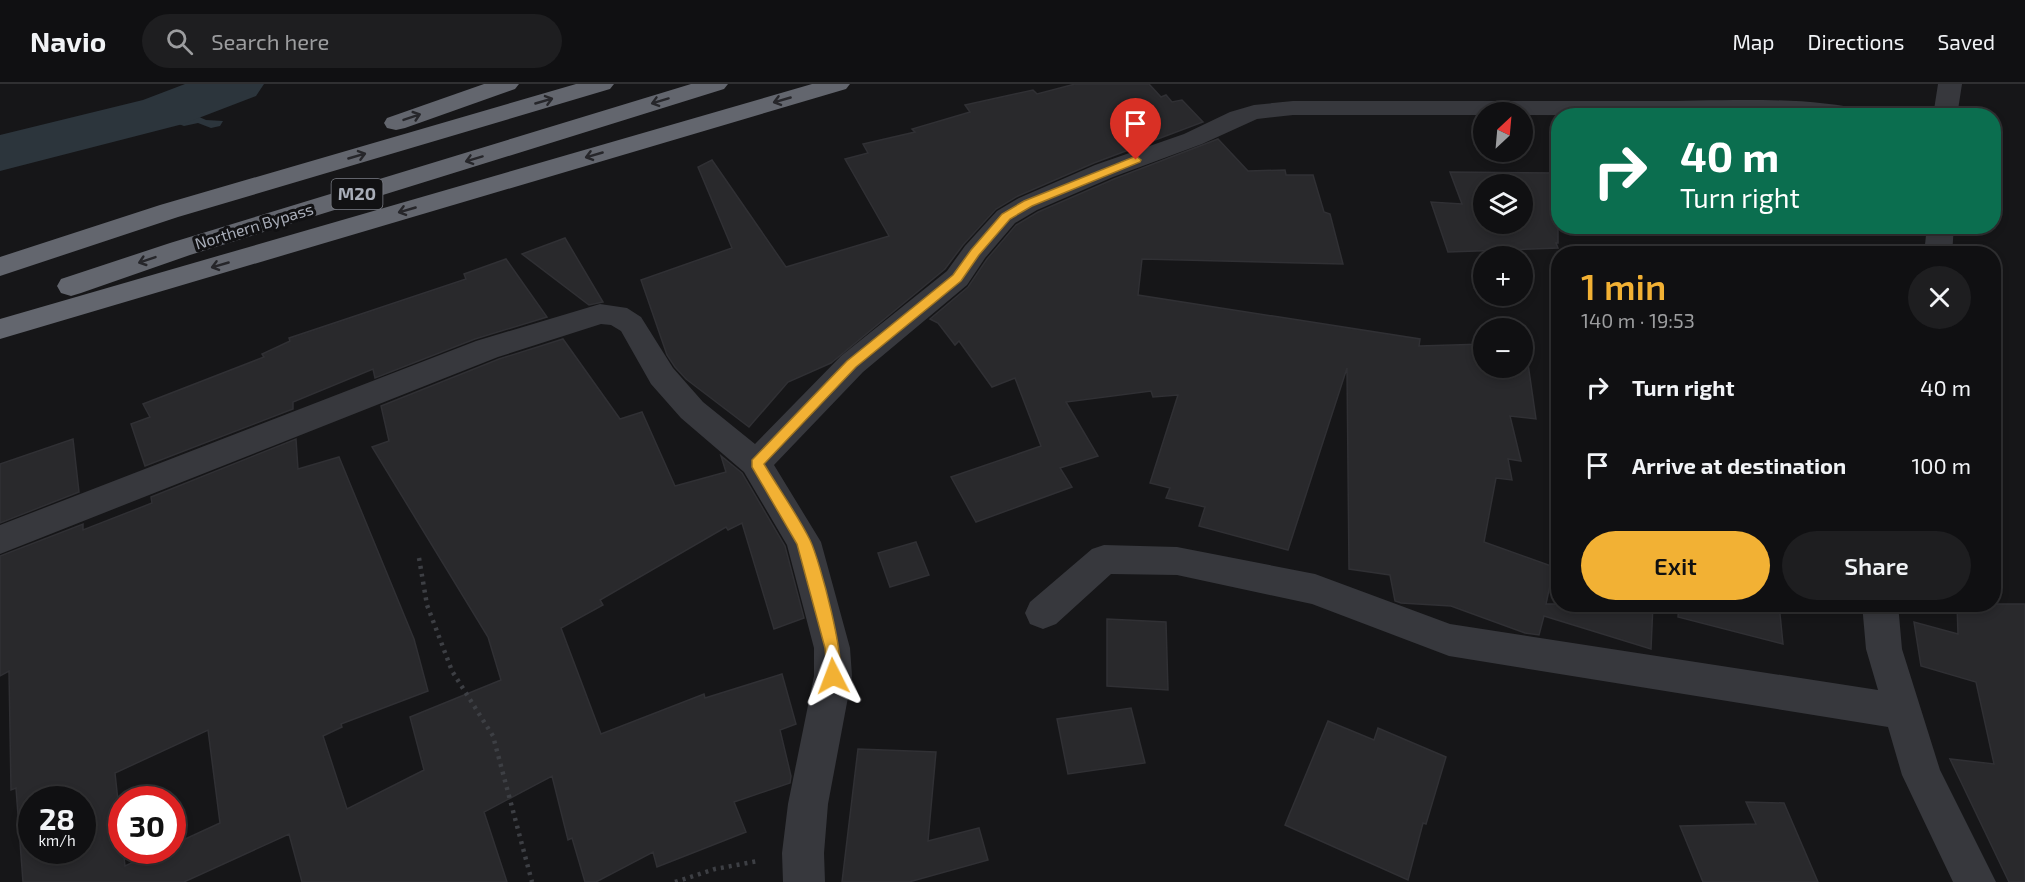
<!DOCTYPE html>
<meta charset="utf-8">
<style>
body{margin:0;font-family:"Exo 2",sans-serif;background:#1e1e20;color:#f1f3f6;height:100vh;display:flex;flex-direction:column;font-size:22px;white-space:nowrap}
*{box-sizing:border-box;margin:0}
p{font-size:20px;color:#9c9d9f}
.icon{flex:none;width:33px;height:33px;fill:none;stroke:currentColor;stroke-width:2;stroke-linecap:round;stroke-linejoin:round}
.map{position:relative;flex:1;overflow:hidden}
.details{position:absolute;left:1551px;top:162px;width:450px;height:366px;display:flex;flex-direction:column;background:#101012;border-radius:24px;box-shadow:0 3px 9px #0003,0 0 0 2px #303032}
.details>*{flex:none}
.banner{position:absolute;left:1551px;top:24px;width:450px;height:126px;border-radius:24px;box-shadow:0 3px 9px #0003,0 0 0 2px #303032;background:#0b6e4f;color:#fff;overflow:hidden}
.needle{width:39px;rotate:26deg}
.fabs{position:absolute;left:1473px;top:18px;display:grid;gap:12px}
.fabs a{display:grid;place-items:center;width:60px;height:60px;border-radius:50%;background:#101012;box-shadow:0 3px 9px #0003,0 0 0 2px #303032;font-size:30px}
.speed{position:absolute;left:18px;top:702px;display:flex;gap:12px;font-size:30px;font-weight:700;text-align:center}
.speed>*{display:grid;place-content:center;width:78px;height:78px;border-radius:50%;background:#101012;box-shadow:0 3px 9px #0003,0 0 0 2px #303032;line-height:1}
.speed small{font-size:15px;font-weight:400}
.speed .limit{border:9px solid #d22;background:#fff;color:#111}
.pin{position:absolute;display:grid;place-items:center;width:51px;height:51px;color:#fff;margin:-62px -26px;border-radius:50% 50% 50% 0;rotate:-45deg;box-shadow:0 0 6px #0007}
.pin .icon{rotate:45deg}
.me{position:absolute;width:66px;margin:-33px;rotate:357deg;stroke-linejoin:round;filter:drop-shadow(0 0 4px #0008)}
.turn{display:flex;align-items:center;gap:21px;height:126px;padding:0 30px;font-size:27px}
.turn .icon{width:78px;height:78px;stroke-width:2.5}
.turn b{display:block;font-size:42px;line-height:51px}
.round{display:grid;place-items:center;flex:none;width:63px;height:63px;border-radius:32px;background:#1e1e20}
.overview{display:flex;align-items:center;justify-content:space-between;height:102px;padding:0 30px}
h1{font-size:36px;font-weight:600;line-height:45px;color:#f2b134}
.button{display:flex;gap:12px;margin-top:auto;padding:12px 30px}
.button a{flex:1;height:69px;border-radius:36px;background:#f2b134;color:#111;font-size:24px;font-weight:600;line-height:69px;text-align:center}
.button a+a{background:#1e1e20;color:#f1f3f6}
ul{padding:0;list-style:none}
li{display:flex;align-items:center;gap:18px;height:78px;padding:0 30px}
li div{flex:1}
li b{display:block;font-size:22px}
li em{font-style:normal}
header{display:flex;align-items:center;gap:36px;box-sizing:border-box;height:84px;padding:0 30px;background:#101012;border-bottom:2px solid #303032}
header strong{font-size:28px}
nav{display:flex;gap:33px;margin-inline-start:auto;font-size:21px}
.search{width:420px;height:54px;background:#1e1e20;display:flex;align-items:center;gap:15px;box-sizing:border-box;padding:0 21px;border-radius:33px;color:#9c9d9f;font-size:22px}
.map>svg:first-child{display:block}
.water{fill:#2c353c}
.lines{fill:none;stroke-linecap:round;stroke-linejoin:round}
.river{fill:#2c353c;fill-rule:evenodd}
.building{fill:#29292c;stroke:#303034;stroke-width:1.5;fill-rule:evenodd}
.path{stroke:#3d3f44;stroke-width:4.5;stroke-dasharray:3 5;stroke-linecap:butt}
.minor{fill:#37383d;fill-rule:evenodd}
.motorway{fill:#63666e;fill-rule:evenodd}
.oneway{stroke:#26262a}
.route{fill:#f2b134;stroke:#9d7322;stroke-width:1.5}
.labels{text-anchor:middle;stroke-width:6;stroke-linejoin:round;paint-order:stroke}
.far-street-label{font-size:16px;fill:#a8adb8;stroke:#111113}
.shield{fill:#111113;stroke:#7b7e86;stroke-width:1.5}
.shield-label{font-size:18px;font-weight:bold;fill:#a8adb8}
</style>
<header>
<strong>Navio</strong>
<div class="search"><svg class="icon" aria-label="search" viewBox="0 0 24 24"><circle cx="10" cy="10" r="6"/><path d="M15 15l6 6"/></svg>Search here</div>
<nav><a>Map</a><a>Directions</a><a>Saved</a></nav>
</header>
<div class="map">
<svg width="2025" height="798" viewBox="0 0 2025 798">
<rect width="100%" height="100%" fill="#161618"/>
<polygon class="water" points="193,16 188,28 206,36 223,37 220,42 211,44 198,39 184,42 168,36 108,49 93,46 138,24"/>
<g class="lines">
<polygon class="river" points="185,0 264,0 256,12 183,40 0,87 0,51 143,16"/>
</g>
<g class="building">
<polygon points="1075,0 1149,0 1161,13 1166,11 1172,18 1182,16 1203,38 1094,79 1018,112 996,125 963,161 945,185 831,279 788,298 749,343 686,295 675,283 667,271 641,196 732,164 698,83 712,76 786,183 889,152 845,75 868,69 863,60 915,48 912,45 970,28 965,21 1033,6 1037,10"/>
<polygon points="1218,55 1248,87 1285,86 1286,91 1313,91 1324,128 1330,130 1343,180 1142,175 1138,211 1420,255 1419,262 1484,260 1484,284 1522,284 1522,259 1525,259 1536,335 1510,332 1521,377 1508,375 1512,396 1496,394 1484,458 1554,483 1546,520 1653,520 1651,565 1544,532 1539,551 1525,549 1451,522 1401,519 1395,517 1390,491 1349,485 1347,284 1288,466 1199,442 1205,423 1166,414 1170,404 1150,399 1178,311 1153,313 1151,307 1066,318 1098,372 1060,384 1072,403 976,438 951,393 1041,362 1015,294 992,303 959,257 955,261 938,239 930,235 968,203 987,175 1016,141 1038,128 1114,95"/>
<path d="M1450,88L1558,89V159H1556L1558,164L1448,168L1431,118L1462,120ZM1484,100H1522V140H1484Z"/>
<polygon points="565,154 603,218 589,221 522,170"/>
<polygon points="506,175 547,233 475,255 375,294 373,285 293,318 293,325 145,382 131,340 150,333 143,320 264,273 262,270 290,257 289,254 466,195 464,190"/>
<path d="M563,255L620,335L642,328L675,402L726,388L721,372L742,389L785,462L804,534L774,545L742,439L728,446L726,443L600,516L603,521L561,544L601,650L704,610L705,614L782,590L796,640L780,646L791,692L790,699L734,718L746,748L657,783L653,768L596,798H585L572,754L568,756L552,692L484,728L507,798H302L289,750L184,798H23L16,704L11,706L9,587L0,592V472L83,440V446L152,419L151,413L296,355L298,385L339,373L414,555L428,607L341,640L342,643L323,652L347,725L424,686L410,633L501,596L488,553L372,363L389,357L381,322L499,275ZM208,646L220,739L172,761V766H160L125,782L115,689ZM32,716H82V766H32Z"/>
<polygon points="73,355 79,408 0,439 0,380"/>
<polygon points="916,458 929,491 890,503 878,469"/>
<polygon points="1679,520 1779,520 1783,560 1678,533"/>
<polygon points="1957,520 2025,520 2025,798 2009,798 1950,675 1994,680 1976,598 1921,582 1914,538 1958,550"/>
<polygon points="1107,535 1166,538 1168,606 1107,602"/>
<polygon points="1131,624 1145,679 1068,690 1057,635"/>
<polygon points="1328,637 1374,656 1378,644 1446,673 1426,740 1423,739 1408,796 1285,741"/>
<polygon points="858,665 936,668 928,757 979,744 988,776 909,798 842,798"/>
<polygon points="1746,718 1784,719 1818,798 1703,798 1680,742 1756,740"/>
</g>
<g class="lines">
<g class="path">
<polyline points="419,474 427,521 452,587 493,652 532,798"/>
<polyline points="675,798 715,785 758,777"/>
</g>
<g class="minor">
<polygon points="1938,0 1962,0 1957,32 1933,32"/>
<path d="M1293,17C1413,17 1533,17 1654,17C1720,17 1804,11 1868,27L1871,32L1522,31V28H1484V31H1293L1257,35L1202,60L1113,93L1037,126L1015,139L985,174L967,201L863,288L774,381L821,458L850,564L852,592L828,720L824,769L825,798H783L782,769L788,720L814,592V564L787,461L744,388L681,334L651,300L621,247L611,241L601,240L498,273L0,470V441L476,257L600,220L627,224L641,233L673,284L703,318L755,360L841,272L947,187L965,162L997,127L1019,114L1095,81L1184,50L1230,28L1254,21Z"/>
<polygon points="1927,142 1954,142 1952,170 1924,170"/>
<polygon points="1104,461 1177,463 1315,490 1450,540 1878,606 1866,565 1862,520 1898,520 1902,565 1940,686 1996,798 1953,798 1902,691 1888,643 1449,572 1312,520 1177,491 1111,490 1056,540 1043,545 1030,540 1025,529 1030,518 1092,465"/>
</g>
<g class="motorway">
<polygon points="484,0 519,0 515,5 405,44 396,46 387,44 384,39 387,34"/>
<polygon points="576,0 614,0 610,5 178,133 0,192 0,173 160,121"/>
<polygon points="691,0 728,0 724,5 190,171 81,209 71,212 61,209 57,202 61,195 170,159"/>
<polygon points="812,0 850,0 846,5 0,255 0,235"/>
</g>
</g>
<defs><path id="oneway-shaft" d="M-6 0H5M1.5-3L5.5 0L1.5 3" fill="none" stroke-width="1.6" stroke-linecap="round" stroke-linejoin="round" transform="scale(1.5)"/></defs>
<g class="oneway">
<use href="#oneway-shaft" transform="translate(782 16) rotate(164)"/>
<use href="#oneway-shaft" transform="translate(544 17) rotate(-16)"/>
<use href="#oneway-shaft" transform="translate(660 17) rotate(163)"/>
<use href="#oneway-shaft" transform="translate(412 33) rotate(-19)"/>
<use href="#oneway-shaft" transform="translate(594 71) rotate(164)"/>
<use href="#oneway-shaft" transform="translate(357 72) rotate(-16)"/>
<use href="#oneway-shaft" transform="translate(474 75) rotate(163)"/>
<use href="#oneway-shaft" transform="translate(407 126) rotate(164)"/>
<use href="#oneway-shaft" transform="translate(147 176) rotate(161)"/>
<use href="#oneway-shaft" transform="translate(220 181) rotate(164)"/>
</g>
<path class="route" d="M1136,72L1141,76L1140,78L1032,122L1010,135L979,171L961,197L856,283L764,380C779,405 797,430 810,456C820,477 847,578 839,597H828L825,564L797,460L752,383V376L847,277L953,191L971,166L1002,130L1024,117Z"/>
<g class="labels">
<g class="far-street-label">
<text transform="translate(254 142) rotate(-17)" y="6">Northern Bypass</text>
</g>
<rect class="shield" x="331.5" y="95" width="51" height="30" rx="4.5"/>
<g class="shield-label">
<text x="357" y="116">M20</text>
</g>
</g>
</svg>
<div class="fabs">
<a><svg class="needle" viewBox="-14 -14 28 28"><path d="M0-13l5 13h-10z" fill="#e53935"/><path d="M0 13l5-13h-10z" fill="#9c9d9f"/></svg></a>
<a><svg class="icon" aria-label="layers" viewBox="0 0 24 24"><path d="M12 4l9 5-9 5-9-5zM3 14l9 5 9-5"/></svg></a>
<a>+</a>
<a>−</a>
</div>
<div class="speed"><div>28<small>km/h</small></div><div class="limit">30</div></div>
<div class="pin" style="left:1136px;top:76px;background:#d93025"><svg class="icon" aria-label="arrive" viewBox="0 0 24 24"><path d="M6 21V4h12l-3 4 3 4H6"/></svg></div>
<svg class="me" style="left:833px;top:592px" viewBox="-20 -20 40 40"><path d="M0-17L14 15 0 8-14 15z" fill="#f2b134" stroke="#fff" stroke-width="4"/></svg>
<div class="banner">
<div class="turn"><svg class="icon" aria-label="right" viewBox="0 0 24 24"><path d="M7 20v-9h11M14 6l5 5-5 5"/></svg><div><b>40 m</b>Turn right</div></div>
</div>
<section class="details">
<div class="overview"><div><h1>1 min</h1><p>140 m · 19:53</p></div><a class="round"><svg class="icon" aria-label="close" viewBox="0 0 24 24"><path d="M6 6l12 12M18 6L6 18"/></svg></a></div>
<ul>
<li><svg class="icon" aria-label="right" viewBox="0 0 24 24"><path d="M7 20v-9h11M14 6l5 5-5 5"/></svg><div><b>Turn right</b></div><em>40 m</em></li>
<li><svg class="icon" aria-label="arrive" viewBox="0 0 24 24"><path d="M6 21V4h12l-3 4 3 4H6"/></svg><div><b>Arrive at destination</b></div><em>100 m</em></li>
</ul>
<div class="button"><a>Exit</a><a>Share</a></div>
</section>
</div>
